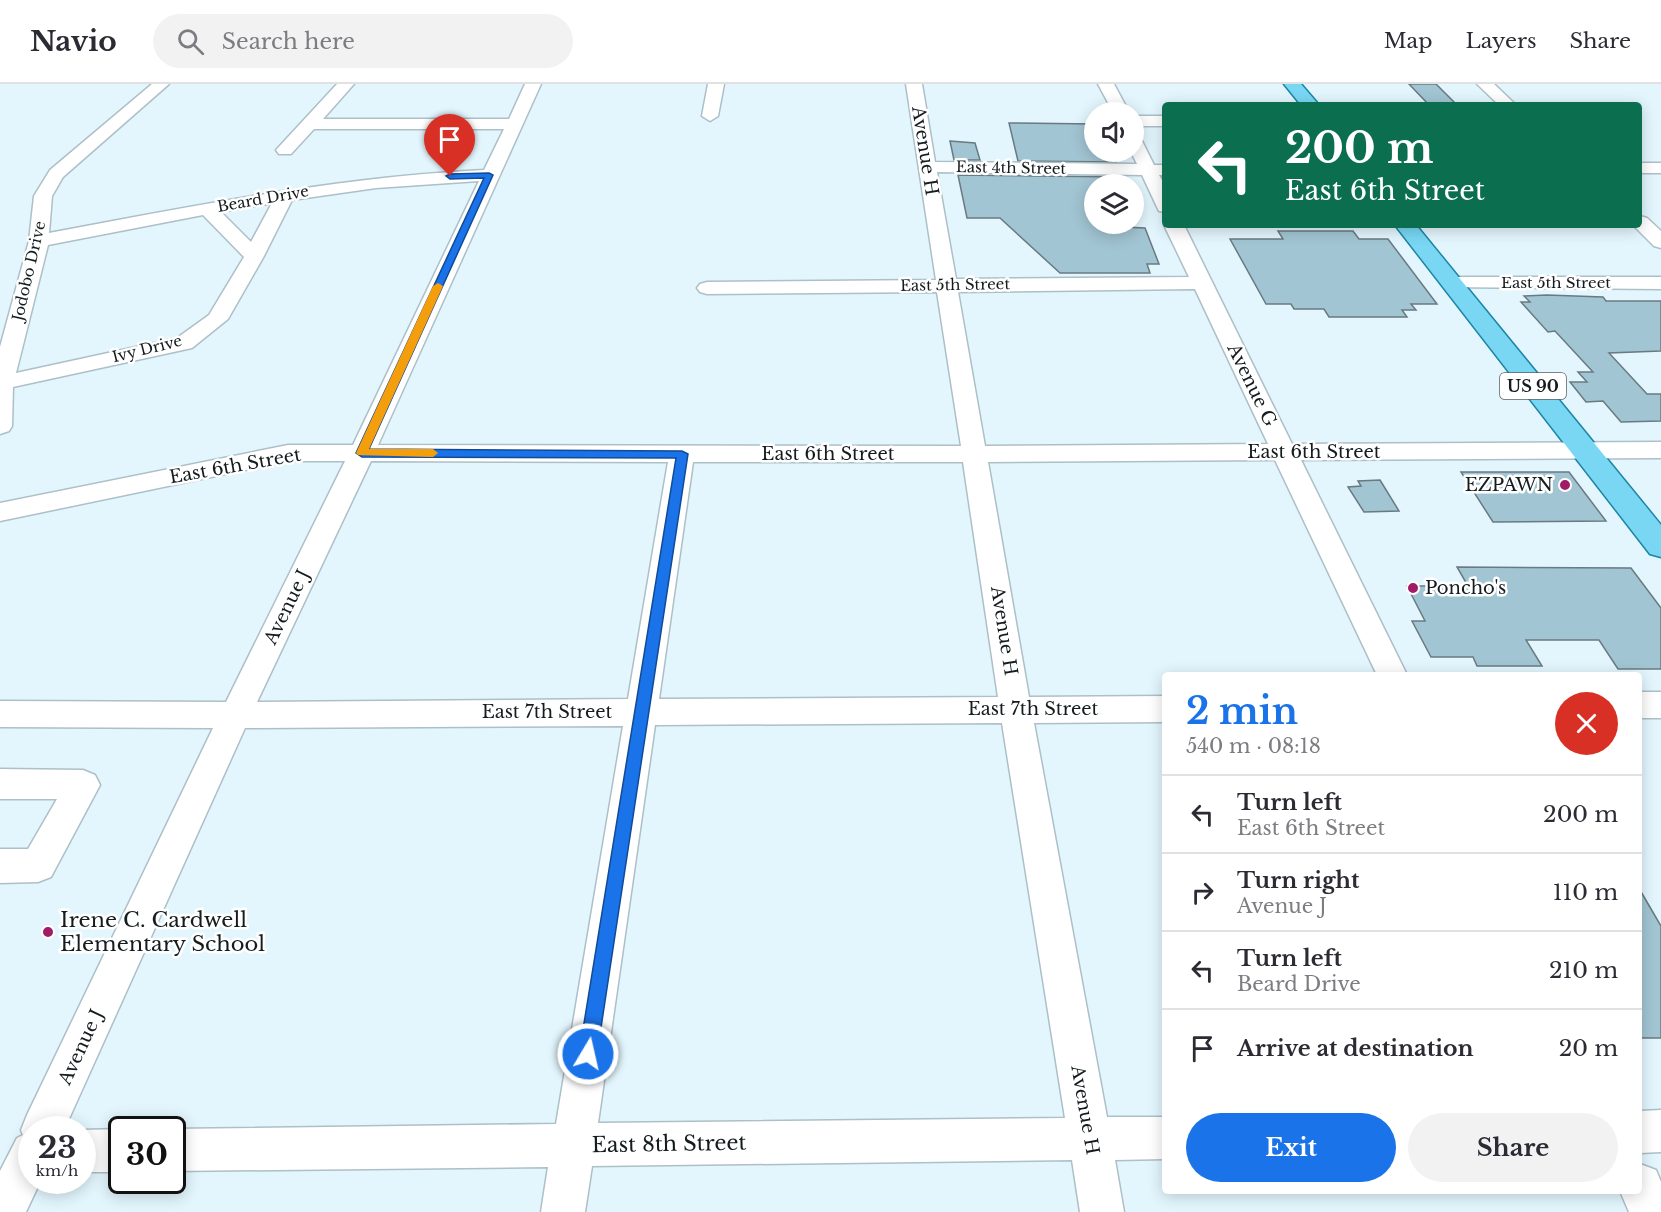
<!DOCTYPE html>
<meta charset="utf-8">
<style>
body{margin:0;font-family:"Libre Baskerville",serif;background:#f2f2f3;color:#2b2b33;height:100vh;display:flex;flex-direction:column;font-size:22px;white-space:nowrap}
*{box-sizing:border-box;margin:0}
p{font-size:20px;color:#7c7c81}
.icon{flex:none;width:33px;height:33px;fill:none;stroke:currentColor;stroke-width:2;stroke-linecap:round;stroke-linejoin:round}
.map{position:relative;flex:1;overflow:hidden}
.drawer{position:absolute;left:1162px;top:588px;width:480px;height:522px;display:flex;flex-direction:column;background:#fff;border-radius:6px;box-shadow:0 3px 15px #0003}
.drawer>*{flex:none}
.hud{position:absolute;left:1162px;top:18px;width:480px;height:126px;border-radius:6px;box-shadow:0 3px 15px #0003;background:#0b6e4f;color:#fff;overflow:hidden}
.fabs{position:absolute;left:1084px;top:18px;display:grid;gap:12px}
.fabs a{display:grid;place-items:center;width:60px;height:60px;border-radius:50%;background:#fff;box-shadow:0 3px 15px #0003;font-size:30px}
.speed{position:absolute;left:18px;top:1032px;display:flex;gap:12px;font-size:30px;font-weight:700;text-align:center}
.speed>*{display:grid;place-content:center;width:78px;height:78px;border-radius:50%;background:#fff;box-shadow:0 3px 15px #0003;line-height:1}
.speed small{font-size:15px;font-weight:400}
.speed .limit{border:3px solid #111;border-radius:9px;background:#fff;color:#111}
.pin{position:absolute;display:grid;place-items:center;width:51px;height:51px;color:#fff;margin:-62px -26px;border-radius:50% 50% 50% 0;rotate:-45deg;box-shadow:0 0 6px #0007}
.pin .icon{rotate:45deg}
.me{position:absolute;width:66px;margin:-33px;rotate:9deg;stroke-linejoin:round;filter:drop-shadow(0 0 4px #0008)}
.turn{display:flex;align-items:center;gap:21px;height:126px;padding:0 24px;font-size:27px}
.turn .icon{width:78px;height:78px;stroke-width:2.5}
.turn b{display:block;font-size:42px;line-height:51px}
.round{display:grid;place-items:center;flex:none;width:63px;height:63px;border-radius:32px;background:#f2f2f3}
.head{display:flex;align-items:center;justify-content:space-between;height:102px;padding:0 24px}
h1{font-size:36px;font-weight:700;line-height:45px;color:#1a73e8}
.primary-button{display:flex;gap:12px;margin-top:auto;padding:12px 24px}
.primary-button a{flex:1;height:69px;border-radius:36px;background:#1a73e8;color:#fff;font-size:24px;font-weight:700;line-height:69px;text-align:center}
.primary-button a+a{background:#f2f2f3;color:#2b2b33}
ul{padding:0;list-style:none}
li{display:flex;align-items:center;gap:18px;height:78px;padding:0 24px;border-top:2px solid #e1e1e2}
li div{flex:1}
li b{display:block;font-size:22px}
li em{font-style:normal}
header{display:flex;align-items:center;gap:36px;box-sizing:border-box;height:84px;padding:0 30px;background:#fff;border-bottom:2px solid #e1e1e2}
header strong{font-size:28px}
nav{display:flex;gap:33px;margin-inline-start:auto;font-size:21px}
.search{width:420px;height:54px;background:#f2f2f3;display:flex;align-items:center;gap:15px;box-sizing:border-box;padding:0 21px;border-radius:33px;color:#7c7c81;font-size:22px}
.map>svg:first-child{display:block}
.building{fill:#a2c5d3;stroke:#697a80;stroke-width:1.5}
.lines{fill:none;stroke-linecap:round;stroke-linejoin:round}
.minor-casing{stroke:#adbfc7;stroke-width:3}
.major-casing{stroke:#1c85a4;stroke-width:3}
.minor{fill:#fff;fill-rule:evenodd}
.major{fill:#79d7f4;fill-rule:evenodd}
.route{fill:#1a73e8;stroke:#114b97;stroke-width:1.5}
.slow{fill:#f59e0b}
.poi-dot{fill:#a21b67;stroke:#fff;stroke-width:2}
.labels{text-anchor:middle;stroke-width:5;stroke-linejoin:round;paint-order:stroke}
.far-street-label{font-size:15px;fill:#151c1e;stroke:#fff}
.shield{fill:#fff;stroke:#5b6062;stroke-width:1.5}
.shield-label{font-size:16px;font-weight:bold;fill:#151c1e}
.street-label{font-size:18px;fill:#151c1e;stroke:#fff}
.poi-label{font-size:18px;fill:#151c1e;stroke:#fff;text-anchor:end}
.near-poi-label{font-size:21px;fill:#151c1e;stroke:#fff;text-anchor:start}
.near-street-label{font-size:21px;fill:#151c1e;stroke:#fff}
</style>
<header>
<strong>Navio</strong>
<div class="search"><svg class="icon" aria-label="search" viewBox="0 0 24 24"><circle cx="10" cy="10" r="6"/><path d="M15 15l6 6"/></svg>Search here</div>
<nav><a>Map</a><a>Layers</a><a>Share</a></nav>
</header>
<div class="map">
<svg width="1661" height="1128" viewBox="0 0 1661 1128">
<rect width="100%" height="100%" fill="#e3f6fe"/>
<g class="building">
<polygon points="1409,0 1436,0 1457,21 1429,21"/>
<polygon points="1009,39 1095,40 1095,68 1112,68 1116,78 1018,77"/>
<polygon points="950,57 975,59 980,76 954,76"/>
<polygon points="958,91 1122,93 1125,100 1095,100 1095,140 1099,140 1100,142 1145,144 1159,180 1147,180 1150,189 1060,189 1000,134 967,134"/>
<polygon points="1278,147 1353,147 1359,155 1388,155 1437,220 1411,220 1416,226 1402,226 1407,233 1329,233 1324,225 1294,225 1291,220 1266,220 1230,155 1283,155"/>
<polygon points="1547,211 1603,213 1606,217 1661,217 1661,267 1609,269 1647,310 1661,310 1661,337 1621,338 1603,317 1586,318 1570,298 1587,298 1578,288 1593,288 1555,247 1548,248 1521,218 1530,218 1524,212"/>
<polygon points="1461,388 1569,388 1606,437 1493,438"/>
<polygon points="1380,396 1399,427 1364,428 1348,403 1361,402 1358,397"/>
<polygon points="1457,483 1631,484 1661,524 1661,585 1618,585 1599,556 1526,556 1542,582 1477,582 1473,573 1431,573 1412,537 1425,537 1407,502 1468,502"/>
<polygon points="1640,806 1661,842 1661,954 1640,954"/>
</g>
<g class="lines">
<g class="minor-casing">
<g id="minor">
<path d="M152,0H169L63,93L52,112L49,149C194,122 337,93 484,86L504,45H314L291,70H279L276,66L337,0H354L323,35H509L525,0H541L378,361L961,362L937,208L707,210L700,208L697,204L700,200L707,198L936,196L906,0H922L935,78L1137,80L1131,68H1134V52L1140,53L1154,81H1166V91H1159L1166,103V128L1159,127L1157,123L1142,91L937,88L956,195L1189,193L1164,141H1184L1292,360L1661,358V374L1301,376L1407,591H1377L1275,376L988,378L1029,613L1166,612V638L1034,639L1107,1033H1166V1075L1115,1076L1124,1128H1080L1072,1076L592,1082L585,1128H541L548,1083L172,1087V1046H170L172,1045L556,1040L623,642L245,644L64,1046H32V1096H41L26,1128H0V1087L17,1054L23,1051L21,1046L27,1031L213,644L0,643V617L226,618L345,377H288L0,437V419L288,361H353L479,97L376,104L292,116L264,172L228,235L192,264L13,303L12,342L9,347L0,350V263L29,157L34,112L50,86ZM272,119L251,158L221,128ZM203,131L244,173L209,231L177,254L16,289L48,161ZM1195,205L1268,360L985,362L958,208ZM371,377L668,378L628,615L257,618ZM693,378H963L998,613L659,615ZM1002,639L1065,1034L598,1039L655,641Z"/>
<polygon points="708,0 724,0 718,32 710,37 702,32"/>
<polygon points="1098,0 1114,0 1129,28 1113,28"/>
<polygon points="1477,0 1494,0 1516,21 1499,21"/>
<rect x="1134" y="32" width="32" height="10"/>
<rect x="1640" y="79" width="21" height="10"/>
<polygon points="1640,132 1647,134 1661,147 1661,164 1654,162 1633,141 1640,141"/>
<polygon points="1451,193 1661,193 1661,205 1444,203 1441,199 1444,195"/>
<rect x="1640" y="608" width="21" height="26"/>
<polygon points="0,685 83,686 95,691 100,701 51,793 38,798 0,799 0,765 28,765 57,715 0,715"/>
<polygon points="1661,1026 1661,1068 1640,1069 1640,1027"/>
<polygon points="122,1045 124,1046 122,1046 122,1088 82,1088 82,1046"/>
<polygon points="1640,1080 1656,1086 1661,1098 1661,1128 1629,1128 1620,1107 1640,1107"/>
</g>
</g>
<g class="major-casing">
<g id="major">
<polygon points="1284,0 1301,0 1319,21 1301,21"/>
<polygon points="1395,141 1416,141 1661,441 1661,473 1650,470"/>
</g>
</g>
<use href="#minor" class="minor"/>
<use href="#major" class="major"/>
</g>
<polygon class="route" points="489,89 493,91 369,365 682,367 688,370 597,970 595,976 588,979 582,976 579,970 676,374 362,373 356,369 484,94 450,95 446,92 450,90"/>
<polygon class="slow" points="438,199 443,202 369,365 433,365 438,369 433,373 358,371 356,369 433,202"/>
<g class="poi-dot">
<circle cx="1565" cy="401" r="6"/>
<circle cx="1413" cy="504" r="6"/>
<circle cx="48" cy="848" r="6"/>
</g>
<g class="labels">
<g class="far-street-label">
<text transform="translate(1011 84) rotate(1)" y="5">East 4th Street</text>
<text transform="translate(263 115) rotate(-10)" y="5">Beard Drive</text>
<text transform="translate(29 187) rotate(-77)" y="5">Jodobo Drive</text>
<text x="1556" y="204">East 5th Street</text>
<text transform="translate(955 201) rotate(-1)" y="5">East 5th Street</text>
<text transform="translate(147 265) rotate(-14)" y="5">Ivy Drive</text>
</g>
<rect class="shield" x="1500" y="289" width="66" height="26" rx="4.5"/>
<g class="shield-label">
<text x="1533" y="308">US 90</text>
</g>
<g class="street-label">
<text transform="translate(925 67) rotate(81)" y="6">Avenue H</text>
<text transform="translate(1252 301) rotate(64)" y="6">Avenue G</text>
<text x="1314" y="374">East 6th Street</text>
<text x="828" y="376">East 6th Street</text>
<text transform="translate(235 382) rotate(-10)" y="6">East 6th Street</text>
<text transform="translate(287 523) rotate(-64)" y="6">Avenue J</text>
<text transform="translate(1004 547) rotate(81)" y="6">Avenue H</text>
<text x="1033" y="631">East 7th Street</text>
<text x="547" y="634">East 7th Street</text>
<text transform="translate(81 963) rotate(-65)" y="6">Avenue J</text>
<text transform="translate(1085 1026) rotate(80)" y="6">Avenue H</text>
</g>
<g class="poi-label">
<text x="1553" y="407">EZPAWN</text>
<text x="1425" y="510" text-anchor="start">Poncho's</text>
</g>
<g class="near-poi-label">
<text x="60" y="843">Irene C. Cardwell<tspan x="60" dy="24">Elementary School</tspan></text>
</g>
<g class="near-street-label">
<text transform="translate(669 1060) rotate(-1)" y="7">East 8th Street</text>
</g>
</g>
</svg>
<div class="fabs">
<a><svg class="icon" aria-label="sound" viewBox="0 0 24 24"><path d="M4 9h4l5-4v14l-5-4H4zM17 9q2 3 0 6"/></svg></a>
<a><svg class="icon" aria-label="layers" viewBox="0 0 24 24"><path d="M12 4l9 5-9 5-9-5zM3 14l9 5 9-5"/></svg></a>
</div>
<div class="speed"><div>23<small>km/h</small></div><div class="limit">30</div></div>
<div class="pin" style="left:450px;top:92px;background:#d93025"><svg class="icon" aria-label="arrive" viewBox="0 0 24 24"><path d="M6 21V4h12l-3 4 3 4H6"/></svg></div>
<svg class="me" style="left:588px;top:970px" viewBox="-20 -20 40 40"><circle r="17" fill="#1a73e8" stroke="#fff" stroke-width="3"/><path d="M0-11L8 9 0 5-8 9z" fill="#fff"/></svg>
<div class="hud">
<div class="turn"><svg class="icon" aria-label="left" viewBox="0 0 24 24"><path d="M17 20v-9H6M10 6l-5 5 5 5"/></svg><div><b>200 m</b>East 6th Street</div></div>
</div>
<section class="drawer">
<div class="head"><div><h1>2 min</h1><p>540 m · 08:18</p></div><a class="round" style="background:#d93025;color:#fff"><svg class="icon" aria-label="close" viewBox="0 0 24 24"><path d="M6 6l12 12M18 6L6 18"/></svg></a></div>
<ul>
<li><svg class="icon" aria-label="left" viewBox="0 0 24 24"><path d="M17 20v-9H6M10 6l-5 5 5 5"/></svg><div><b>Turn left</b><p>East 6th Street</p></div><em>200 m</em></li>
<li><svg class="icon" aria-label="right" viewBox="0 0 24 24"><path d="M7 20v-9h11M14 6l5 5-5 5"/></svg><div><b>Turn right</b><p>Avenue J</p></div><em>110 m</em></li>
<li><svg class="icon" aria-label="left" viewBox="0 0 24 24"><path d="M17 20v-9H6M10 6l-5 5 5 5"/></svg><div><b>Turn left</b><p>Beard Drive</p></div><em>210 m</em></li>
<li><svg class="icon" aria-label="arrive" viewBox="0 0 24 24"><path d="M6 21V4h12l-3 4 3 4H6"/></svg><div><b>Arrive at destination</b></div><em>20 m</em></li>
</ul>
<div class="primary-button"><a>Exit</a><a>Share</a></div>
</section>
</div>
